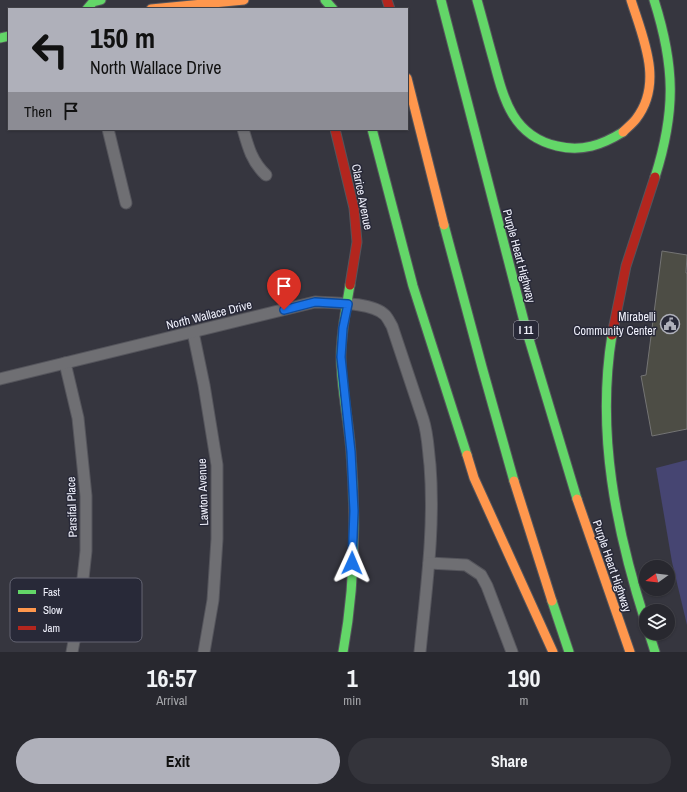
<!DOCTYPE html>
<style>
body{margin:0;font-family:"Archivo Narrow",sans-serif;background:#34343b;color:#f1f3f6;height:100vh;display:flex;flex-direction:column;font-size:15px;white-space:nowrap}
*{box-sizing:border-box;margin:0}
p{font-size:13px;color:#a5a6aa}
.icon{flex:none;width:22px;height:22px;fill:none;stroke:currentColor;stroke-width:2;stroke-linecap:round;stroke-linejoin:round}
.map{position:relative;height:652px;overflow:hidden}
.details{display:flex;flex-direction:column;background:#28282f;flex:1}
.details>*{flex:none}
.banner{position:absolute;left:8px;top:8px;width:400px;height:122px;border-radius:0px;box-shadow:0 1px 3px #0004,0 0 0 1px #44444b;background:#afb0ba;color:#111;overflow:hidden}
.needle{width:26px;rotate:255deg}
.buttons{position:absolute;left:639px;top:560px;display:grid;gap:8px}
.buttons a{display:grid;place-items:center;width:36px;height:36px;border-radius:50%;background:#28282f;box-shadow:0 1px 3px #0004,0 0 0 1px #44444b;font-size:20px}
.pin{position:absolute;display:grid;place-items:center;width:34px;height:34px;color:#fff;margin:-41px -17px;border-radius:50% 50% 50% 0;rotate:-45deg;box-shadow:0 0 4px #0007}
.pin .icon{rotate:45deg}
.me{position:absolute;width:44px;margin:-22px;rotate:1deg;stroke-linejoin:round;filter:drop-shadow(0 0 3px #0008)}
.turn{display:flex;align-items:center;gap:14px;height:84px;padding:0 16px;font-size:18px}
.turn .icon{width:52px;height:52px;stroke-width:2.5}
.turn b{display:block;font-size:28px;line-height:34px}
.then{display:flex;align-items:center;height:38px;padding:0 16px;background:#0003;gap:8px;font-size:15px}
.eta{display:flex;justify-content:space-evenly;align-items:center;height:68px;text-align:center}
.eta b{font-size:24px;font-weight:700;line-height:28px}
.cta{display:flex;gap:8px;margin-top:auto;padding:8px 16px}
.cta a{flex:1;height:46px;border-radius:24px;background:#afb0ba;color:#111;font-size:16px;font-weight:700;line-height:46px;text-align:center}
.cta a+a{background:#34343b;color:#f1f3f6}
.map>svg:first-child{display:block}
.green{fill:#464572}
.building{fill:#4d4d45;stroke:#747474}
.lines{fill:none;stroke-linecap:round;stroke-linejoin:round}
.street-casing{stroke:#55555c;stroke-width:13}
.fast-casing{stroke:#55555c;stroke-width:11}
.slow-casing{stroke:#55555c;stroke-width:11}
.jam-casing{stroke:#55555c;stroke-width:11}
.street{stroke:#6f6f73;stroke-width:11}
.fast{stroke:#63d668;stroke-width:9}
.slow{stroke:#ff974d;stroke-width:9}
.jam{stroke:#b3261e;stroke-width:9}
.route-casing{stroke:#114b97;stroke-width:10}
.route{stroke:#1a73e8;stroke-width:7}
.labels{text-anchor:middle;stroke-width:3;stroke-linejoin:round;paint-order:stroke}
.shield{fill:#282938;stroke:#b4b5c1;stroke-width:1}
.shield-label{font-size:11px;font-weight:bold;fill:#f0f1fc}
.street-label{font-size:12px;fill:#f0f1fc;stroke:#282938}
.poi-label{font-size:12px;fill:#f0f1fc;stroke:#282938;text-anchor:end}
.key{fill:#282938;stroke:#646573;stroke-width:1}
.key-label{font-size:11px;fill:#f0f1fc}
</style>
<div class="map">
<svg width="687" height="652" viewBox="0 0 687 652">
<rect width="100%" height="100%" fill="#36363f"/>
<polygon class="green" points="687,460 687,625 672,562 656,468"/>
<polygon class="building" points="662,251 687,255 686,273 687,273 687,429 652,436 641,376 646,375"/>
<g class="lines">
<g class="street-casing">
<g id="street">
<polyline points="108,129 126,203"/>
<path d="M243,129C248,147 252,162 266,175"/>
<polyline points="193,332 204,385 217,465 217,539 213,600 204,652"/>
<polyline points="65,363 78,418 86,496 86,551 79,615 72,652"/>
<path d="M0,379L315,302C333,303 372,302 385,315C388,318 390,323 392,326L423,419C428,434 428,449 430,465C435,528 426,590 420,652"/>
<polyline points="429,563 466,565 481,575 487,586 512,652"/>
</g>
</g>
<g class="fast-casing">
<g id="fast">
<polyline points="325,0 333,9"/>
<polyline points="441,0 526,329 577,499"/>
<path d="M477,0C483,21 488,41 494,62C504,100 513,136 557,146C582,152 602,145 623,132"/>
<path d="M654,0C675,66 676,111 655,177"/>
<polyline points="87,9 93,2 101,0"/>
<polyline points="0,38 9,36"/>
<polyline points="372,129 413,286 467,455"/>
<polyline points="444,225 482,367 514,481"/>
<path d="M612,335C596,433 616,530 646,624"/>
<polyline points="552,601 569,652"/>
<polyline points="649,633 655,652"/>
<path d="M343,652C355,587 356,519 351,453C349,421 341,389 341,357C341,333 346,308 350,285"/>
</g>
</g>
<g class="slow-casing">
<g id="slow">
<polyline points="151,9 244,0"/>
<polyline points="407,78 444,225"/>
<path d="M623,132C627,128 632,124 636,119C664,83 643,38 631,0"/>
<polyline points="467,455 474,478 553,652"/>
<polyline points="514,481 552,601"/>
<polyline points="577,499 630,652"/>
</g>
</g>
<g class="jam-casing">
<g id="jam">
<polyline points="387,0 390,9"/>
<polyline points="335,129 354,208 357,242 350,285"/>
<polyline points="612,335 626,266 655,177"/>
</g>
</g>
<use href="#street" class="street"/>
<use href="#fast" class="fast"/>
<use href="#slow" class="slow"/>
<use href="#jam" class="jam"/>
</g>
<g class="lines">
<g class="route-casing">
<polyline id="route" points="284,310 315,302 348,304 343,328 341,357 351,452 354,511 352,563"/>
</g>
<use href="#route" class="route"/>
</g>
<defs>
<g id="civic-ring" transform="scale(1)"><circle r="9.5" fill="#282938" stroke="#afb0ba" stroke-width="1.5"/><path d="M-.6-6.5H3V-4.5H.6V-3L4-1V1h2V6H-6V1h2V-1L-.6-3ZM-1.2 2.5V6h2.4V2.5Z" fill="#afb0ba"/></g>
</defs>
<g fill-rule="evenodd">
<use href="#civic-ring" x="670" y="324"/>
</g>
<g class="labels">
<rect class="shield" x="514" y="321" width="24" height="18" rx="3"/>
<g class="shield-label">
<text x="526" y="334">I 11</text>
</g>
<g class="street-label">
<text transform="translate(362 197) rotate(79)" y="4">Clarice Avenue</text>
<text transform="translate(519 256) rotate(75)" y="4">Purple Heart Highway</text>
<text transform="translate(209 315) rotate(-14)" y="4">North Wallace Drive</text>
<text transform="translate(203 492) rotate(-92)" y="4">Lawton Avenue</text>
<text transform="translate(72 507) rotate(-92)" y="4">Parsifal Place</text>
<text transform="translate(612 566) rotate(71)" y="4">Purple Heart Highway</text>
</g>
<g class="poi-label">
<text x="656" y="321">Mirabelli<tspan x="656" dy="14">Community Center</tspan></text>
</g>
</g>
<rect x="10" y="578" width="132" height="64" rx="6" class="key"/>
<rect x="18" y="590" width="18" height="4" fill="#63d668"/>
<rect x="18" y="608" width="18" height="4" fill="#ff974d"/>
<rect x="18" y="626" width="18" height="4" fill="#b3261e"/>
<g class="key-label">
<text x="43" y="596">Fast</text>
<text x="43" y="614">Slow</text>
<text x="43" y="632">Jam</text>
</g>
</svg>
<div class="buttons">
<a><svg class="needle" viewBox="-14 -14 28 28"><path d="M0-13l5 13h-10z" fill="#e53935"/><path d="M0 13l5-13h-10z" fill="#a5a6aa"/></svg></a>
<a><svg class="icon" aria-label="layers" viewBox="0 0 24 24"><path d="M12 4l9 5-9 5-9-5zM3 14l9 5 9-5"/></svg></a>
</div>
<div class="pin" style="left:284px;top:310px;background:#d93025"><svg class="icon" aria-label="arrive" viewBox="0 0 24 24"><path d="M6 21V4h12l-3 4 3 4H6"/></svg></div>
<svg class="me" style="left:352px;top:563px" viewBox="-20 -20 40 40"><path d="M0-17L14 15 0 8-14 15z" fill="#1a73e8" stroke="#fff" stroke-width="4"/></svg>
<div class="banner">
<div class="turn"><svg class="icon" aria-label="left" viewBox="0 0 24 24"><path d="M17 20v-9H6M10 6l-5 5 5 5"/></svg><div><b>150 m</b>North Wallace Drive</div></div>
<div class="then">Then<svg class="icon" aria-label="arrive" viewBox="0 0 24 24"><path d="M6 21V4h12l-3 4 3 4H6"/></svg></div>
</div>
</div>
<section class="details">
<div class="eta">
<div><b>16:57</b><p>Arrival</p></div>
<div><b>1</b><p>min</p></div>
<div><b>190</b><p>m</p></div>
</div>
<div class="cta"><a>Exit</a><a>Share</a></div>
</section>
